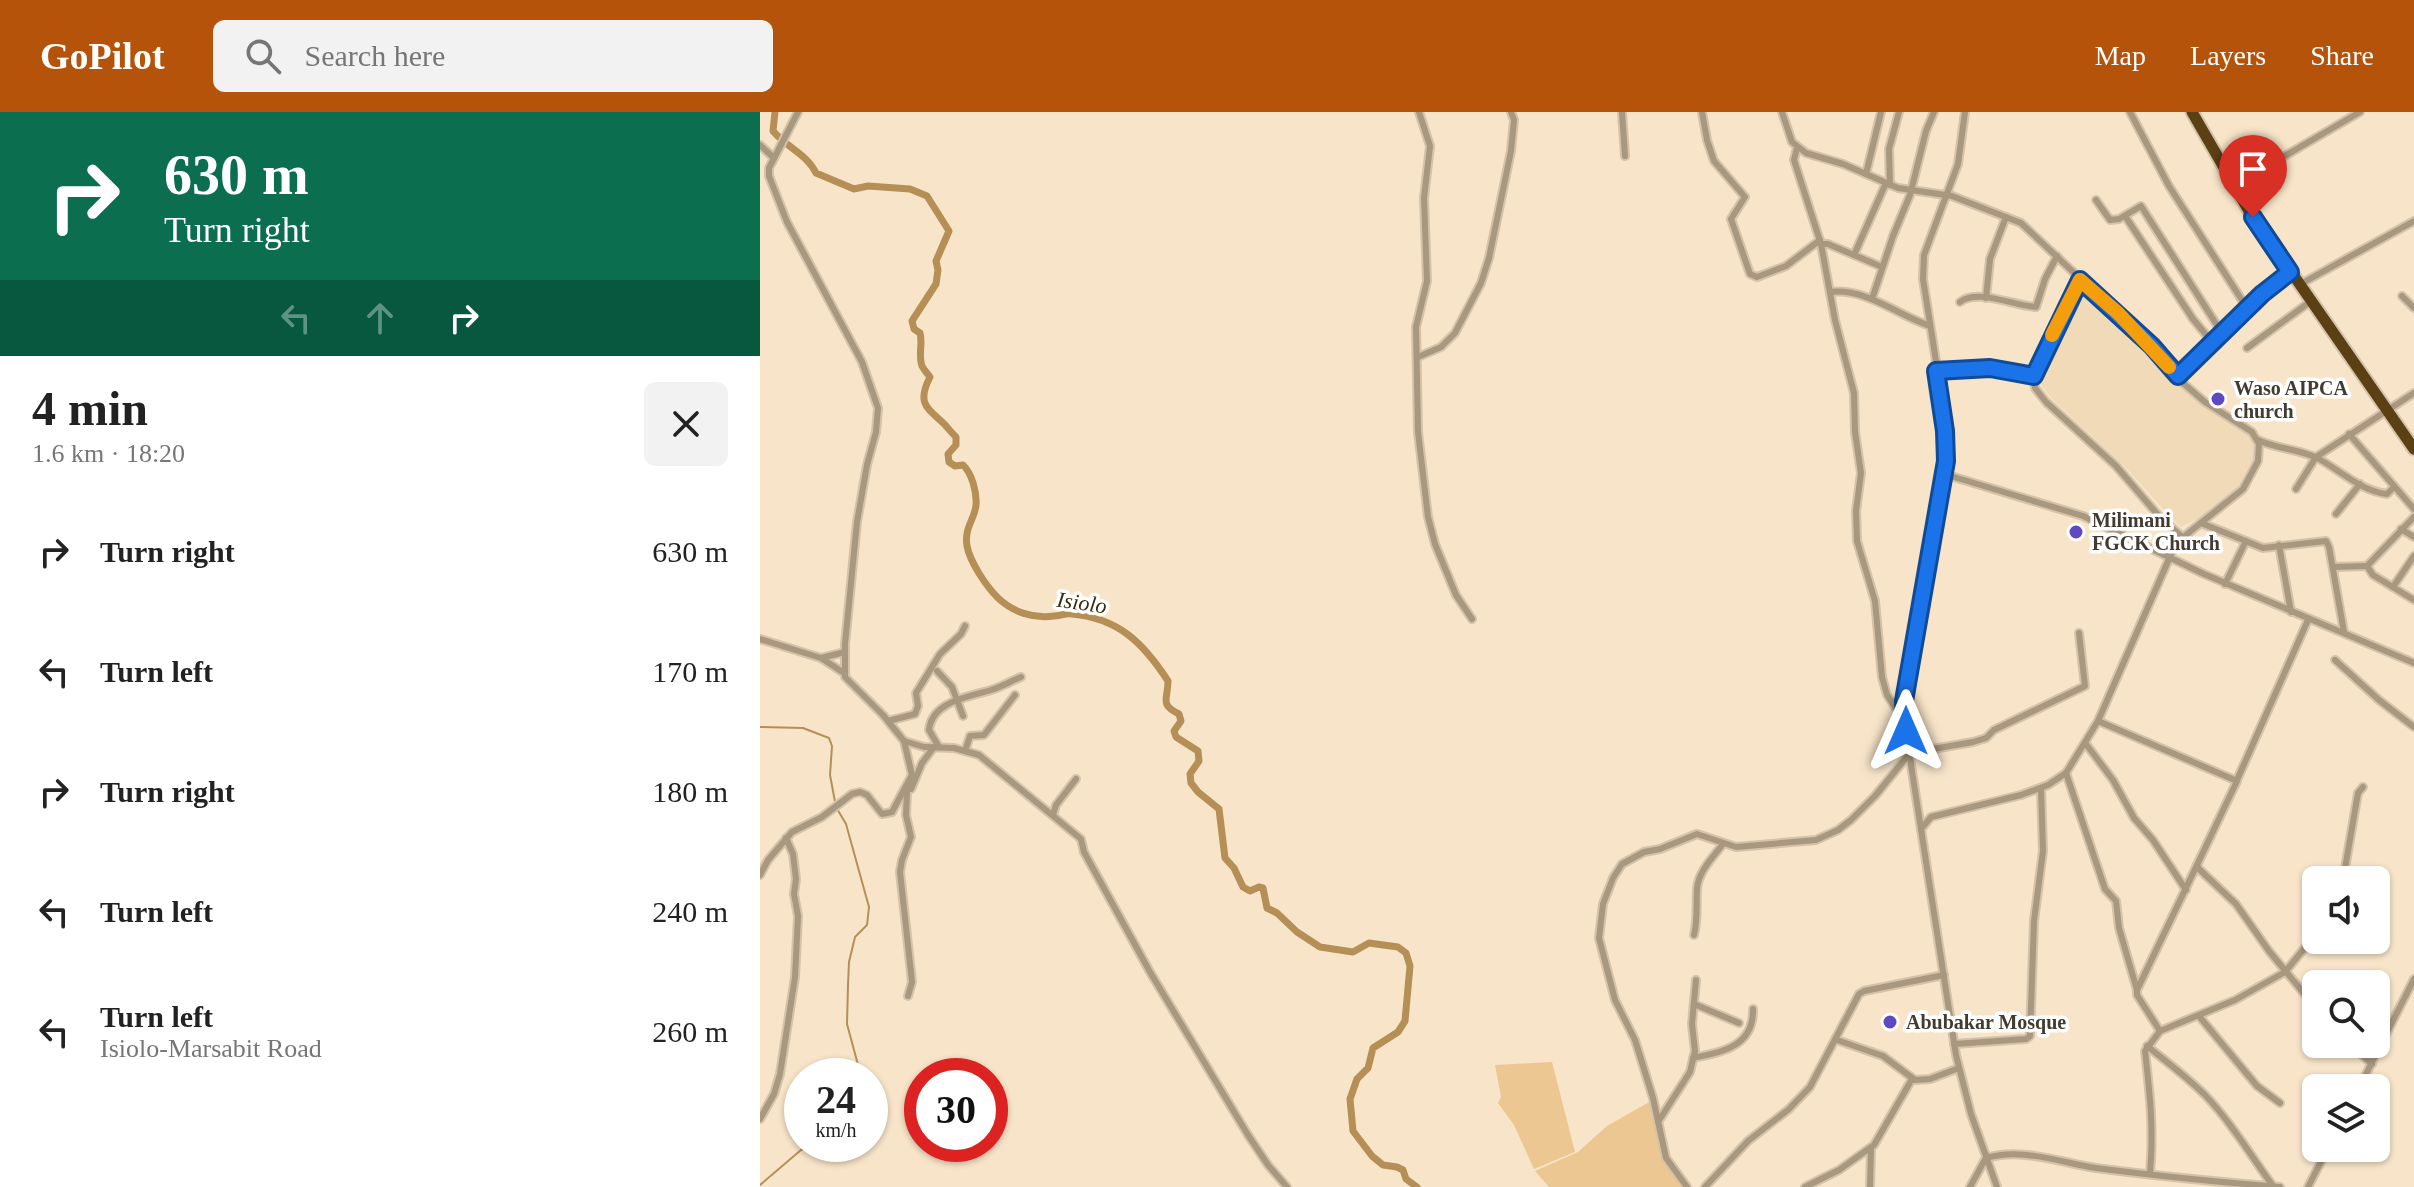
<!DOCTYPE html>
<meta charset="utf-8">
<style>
body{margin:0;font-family:"Times New Roman",serif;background:#f2f2f2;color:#222;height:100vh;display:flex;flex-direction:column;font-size:30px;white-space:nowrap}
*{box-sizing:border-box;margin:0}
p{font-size:26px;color:#767676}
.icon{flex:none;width:44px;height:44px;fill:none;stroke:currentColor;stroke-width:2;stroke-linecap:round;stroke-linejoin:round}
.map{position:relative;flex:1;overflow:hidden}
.drawer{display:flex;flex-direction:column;background:#fff;width:760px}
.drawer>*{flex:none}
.guide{background:#0b6e4f;color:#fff;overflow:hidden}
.tools{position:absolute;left:1542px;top:754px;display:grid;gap:16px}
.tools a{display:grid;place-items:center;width:88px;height:88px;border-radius:12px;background:#fff;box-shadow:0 2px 6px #0004;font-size:40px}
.speed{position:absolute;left:24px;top:946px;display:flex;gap:16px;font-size:40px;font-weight:700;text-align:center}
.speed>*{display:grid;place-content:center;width:104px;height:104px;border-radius:50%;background:#fff;box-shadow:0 2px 6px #0004;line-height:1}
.speed small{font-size:20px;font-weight:400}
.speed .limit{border:12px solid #d22;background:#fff;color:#111}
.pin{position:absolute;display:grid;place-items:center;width:68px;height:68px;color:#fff;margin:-82px -34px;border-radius:50% 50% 50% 0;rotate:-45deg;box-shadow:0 0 8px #0007}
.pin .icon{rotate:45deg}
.me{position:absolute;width:88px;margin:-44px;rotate:0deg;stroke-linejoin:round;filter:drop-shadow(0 0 6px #0008)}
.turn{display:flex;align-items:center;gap:28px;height:168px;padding:0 32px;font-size:36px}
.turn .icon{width:104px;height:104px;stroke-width:2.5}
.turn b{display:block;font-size:56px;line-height:68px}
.lanes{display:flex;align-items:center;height:76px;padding:0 32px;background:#0003;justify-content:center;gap:40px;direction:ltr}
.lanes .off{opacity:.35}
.round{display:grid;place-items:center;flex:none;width:84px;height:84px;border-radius:12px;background:#f2f2f2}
.summary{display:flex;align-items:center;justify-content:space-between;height:136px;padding:0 32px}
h1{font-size:48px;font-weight:600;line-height:60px}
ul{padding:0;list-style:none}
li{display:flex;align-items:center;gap:24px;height:120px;padding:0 32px}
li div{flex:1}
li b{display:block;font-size:30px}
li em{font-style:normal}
header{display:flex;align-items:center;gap:48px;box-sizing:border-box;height:112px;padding:0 40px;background:#b45309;color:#fff}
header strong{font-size:38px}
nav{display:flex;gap:44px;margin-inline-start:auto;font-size:28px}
.search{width:560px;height:72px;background:#f2f2f2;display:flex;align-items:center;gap:20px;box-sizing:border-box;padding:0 28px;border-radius:12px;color:#767676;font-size:30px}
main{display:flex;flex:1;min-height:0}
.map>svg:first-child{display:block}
.built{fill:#f1dab8}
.green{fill:#ecc791}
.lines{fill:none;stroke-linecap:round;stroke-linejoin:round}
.stream{stroke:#b58f55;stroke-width:2}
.river{stroke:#b58f55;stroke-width:7}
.minor-casing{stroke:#d4c3aa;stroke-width:10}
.highway-casing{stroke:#d4c3aa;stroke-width:15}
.minor{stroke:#a99880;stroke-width:6}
.highway{stroke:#5b4013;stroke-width:11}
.route-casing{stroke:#114b97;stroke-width:20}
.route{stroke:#1a73e8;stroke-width:14}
.slow{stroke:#f59e0b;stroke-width:14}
.poi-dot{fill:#5f48c0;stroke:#fff;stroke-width:3}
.labels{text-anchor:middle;stroke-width:7;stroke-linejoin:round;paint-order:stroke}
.poi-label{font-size:20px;font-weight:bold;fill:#433b30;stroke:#fff;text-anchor:start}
.water-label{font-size:22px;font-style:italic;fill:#3a290f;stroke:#fff}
</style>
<header>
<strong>GoPilot</strong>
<div class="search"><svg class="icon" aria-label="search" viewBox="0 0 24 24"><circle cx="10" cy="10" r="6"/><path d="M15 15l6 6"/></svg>Search here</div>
<nav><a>Map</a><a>Layers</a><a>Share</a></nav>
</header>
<main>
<section class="drawer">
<div class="guide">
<div class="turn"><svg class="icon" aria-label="right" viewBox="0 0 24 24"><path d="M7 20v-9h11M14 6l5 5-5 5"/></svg><div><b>630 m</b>Turn right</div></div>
<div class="lanes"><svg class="icon off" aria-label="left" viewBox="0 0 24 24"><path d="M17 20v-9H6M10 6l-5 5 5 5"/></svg><svg class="icon off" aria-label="ahead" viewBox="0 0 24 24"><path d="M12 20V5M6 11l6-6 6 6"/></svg><svg class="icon" aria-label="right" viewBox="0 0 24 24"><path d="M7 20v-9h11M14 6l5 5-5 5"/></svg></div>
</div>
<div class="summary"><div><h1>4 min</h1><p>1.6 km · 18:20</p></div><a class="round"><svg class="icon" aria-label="close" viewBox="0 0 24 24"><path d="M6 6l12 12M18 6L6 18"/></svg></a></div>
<ul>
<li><svg class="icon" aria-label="right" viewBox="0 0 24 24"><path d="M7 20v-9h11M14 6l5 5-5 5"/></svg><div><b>Turn right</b></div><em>630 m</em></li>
<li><svg class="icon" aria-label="left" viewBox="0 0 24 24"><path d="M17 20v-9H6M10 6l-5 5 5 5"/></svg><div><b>Turn left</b></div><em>170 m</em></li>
<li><svg class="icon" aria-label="right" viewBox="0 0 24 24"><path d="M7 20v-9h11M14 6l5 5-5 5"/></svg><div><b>Turn right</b></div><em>180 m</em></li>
<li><svg class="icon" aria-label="left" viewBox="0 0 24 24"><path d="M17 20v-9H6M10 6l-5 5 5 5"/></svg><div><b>Turn left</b></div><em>240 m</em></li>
<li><svg class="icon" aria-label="left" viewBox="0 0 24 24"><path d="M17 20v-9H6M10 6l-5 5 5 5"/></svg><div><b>Turn left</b><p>Isiolo-Marsabit Road</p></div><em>260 m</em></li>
</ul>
</section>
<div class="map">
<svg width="1654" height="1075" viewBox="0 0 1654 1075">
<rect width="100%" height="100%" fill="#f8e5c9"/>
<polygon class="built" points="1321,173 1429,280 1499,327 1490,360 1474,379 1445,404 1420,415 1366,356 1289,284 1277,266 1282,250"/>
<g class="green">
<polygon points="792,950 815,1040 774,1057 754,1013 738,991 741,985 735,953"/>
<polygon points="891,989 901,1039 924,1075 789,1075 775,1059 818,1040 847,1014"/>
</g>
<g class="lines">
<g class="stream">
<polyline points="0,615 43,616 69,626 72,634 70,663 76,695 86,712 109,795 107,813 95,825 89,850 88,873 87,912 101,964"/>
<polyline points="0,1073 41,1038 57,1032"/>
</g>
<path class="river" d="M15,0L13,19C26,35 47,42 56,61L94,77L108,74L150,77L167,84L189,119L176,149L178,158L176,172L152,209L154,217L160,221C163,231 158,243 162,254C164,258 167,261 170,265C155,294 170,297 187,315C190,319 193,322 196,325V333L188,342L189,350L195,354L203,353C212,361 217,381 216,393C215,407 204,415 207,434C210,450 226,474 238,486C253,500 273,507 294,504C300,504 306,501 312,502C359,506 384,532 408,569C408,588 399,592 419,602L421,609L414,619L416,625L438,639L439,649L430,662L431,671L438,680L459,697L465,746L474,756L483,775L490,779L499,775L503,776L507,796L517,801L537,820L560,835L593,840L609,831L638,835L646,841L650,854L645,909L638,920L613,936L608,956L597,967L590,987L593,1019L612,1044L623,1053L637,1055L643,1058L646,1067L657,1075"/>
<g class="minor-casing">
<g id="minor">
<polyline points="38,0 9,56 9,64 27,110 102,250 118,296 116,320 107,353 97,410 85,532 85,565 123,603 144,629 164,635 194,636 219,643 321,727 324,740 390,860 488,1023 508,1053 527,1075"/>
<polyline points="659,0 670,34 664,86 667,169 656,215 658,320 668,405 675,432 696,483 712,507"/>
<polyline points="862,0 865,44"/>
<polyline points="942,0 947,28 954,49 985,85 971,107 990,162 997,165 1026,154 1060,128"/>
<polyline points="1022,0 1032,30 1046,41 1083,52 1138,76 1192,84 1261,111 1392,234 1423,271 1445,290 1492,320 1499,332 1498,349 1483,377 1416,431 1338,609 1306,661 1288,673 1261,683 1171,705 1161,717"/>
<polyline points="1205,0 1198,52 1164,143 1163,167 1182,287 1186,349 1143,601 1196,943 1211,1002 1237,1075"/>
<polyline points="1370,0 1409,74 1487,196"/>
<polyline points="0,33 14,46"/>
<polyline points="1037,36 1034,48 1061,132 1075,208 1094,281 1095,320 1101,361 1096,399 1097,429 1115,489 1122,565 1127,583 1144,608"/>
<polyline points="1106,62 1121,0"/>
<polyline points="1130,73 1129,37 1139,0"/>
<polyline points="1475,73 1600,0"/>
<polyline points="1336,88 1350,108 1359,107 1381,94 1462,221"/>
<polyline points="1365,104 1433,207 1452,230"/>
<polyline points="1061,132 1068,132 1094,143"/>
<polyline points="1122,155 1094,143 1126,71"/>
<polyline points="1320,168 1281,247 1274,267 1275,276 1286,290 1356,354 1398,403 1421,424"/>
<polyline points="1539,173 1654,109"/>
<path d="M1070,180C1107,176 1137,203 1170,214"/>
<polyline points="1642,184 1654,196"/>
<polyline points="1226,186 1230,147 1246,105"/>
<polyline points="1112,187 1133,124 1150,83 1166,19 1174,0"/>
<path d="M1200,190C1217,176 1255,194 1276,195L1285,167L1297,144"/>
<polyline points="1487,236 1551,189"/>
<polyline points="658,245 681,235 695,221 721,171 729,146 751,39 754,8 751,0"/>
<polyline points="1176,259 1230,256 1274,264"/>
<polyline points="1418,264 1502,182 1530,160"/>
<polyline points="1589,322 1654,397"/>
<path d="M1498,328C1516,337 1541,337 1559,347C1581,359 1601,379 1627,382L1634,375"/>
<polyline points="1184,362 1323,404 1444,462 1654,551"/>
<polyline points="1536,377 1556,345 1654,281"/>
<polyline points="1576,402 1600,372"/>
<polyline points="1654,405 1607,454 1613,463 1654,488"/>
<polyline points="1441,411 1503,436 1566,429 1569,435 1584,520"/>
<polyline points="1641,417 1654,425"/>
<polyline points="1519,433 1531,500"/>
<polyline points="1573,455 1607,454"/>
<polyline points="1465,472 1486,429"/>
<polyline points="1633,475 1654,444"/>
<polyline points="0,527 61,546 85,540"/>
<polyline points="61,546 84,561"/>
<polyline points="1575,548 1619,588 1654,615"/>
<polyline points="177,559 192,575 203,604"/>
<polyline points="128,609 155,602 158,594 156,581 180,542 201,522 205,514"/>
<polyline points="1338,609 1477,669 1437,753 1439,757 1476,792 1509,839 1556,896"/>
<polyline points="1326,632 1353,668 1374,706 1393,728 1426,778"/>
<path d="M179,635L169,618C172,589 209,585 231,578C241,575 251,569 261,565"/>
<polyline points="205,639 210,624 224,623 255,583"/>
<polyline points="1306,661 1345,777 1356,789 1359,816 1377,878"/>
<polyline points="1477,668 1548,508"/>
<polyline points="151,677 162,651 174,635"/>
<polyline points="147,680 146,703 151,725 142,748 140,760 152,870 148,884"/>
<polyline points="293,703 296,693 316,667"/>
<polyline points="1437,753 1377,878 1377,883 1400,919 1475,888 1525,860 1556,822"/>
<polyline points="0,763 8,748 32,720 62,705 92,682 100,680 107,683 122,702 132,700 152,663 144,629"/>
<polyline points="1583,768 1598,681 1603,675"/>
<path d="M934,823C938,807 936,793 937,777C938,760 953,745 963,732"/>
<polyline points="934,892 979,911"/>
<polyline points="1439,904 1497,974 1520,991"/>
<polyline points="1077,928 1123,944 1155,968 1170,967 1199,956"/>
<polyline points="1194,932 1266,927 1270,924 1274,809 1283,739 1281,676"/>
<polyline points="1590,932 1612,952"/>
<path d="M1387,934C1407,950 1427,965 1445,983C1471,1010 1491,1044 1513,1074"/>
<path d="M933,946C963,940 994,934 993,897"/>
<polyline points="1599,976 1654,867"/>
<polyline points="0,1007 14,982 20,962 35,865 38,804 34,782 36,767 33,742 26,726"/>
<polyline points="898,1010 930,960 935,939 932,912 936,868"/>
<path d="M1227,1046C1260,1035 1303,1051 1336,1056C1397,1064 1459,1070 1520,1075"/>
<path d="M1390,1061C1394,1016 1390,984 1385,939L1400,919"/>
<polyline points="927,1075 906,1046 893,986 875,928 855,888 839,826 843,792 853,766 862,752 884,740 900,737 937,722 976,735 1056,728 1078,718 1091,708 1115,684 1150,641 1213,630 1226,626 1234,618 1325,574 1319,521"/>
<polyline points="945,1075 988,1029 1029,997 1050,975 1099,882 1104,879 1184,863"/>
<polyline points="1045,1075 1079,1058 1114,1033 1152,967"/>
<polyline points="1110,1075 1111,1037"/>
<polyline points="1210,1075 1227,1044"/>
<polyline points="1548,1075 1568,1036"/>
</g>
</g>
<g class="highway-casing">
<polyline id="highway" points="1432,0 1489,99 1654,337"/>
</g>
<use href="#minor" class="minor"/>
<use href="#highway" class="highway"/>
</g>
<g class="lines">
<g class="route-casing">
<polyline id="route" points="1146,619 1144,589 1186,349 1185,319 1176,259 1230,256 1274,264 1320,168 1392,234 1418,264 1502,182 1530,160 1493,105"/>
</g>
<use href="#route" class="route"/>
<polyline class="slow" points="1292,223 1320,168 1358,201 1409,255"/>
</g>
<g class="poi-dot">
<circle cx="1458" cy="287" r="8"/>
<circle cx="1316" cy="420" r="8"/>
<circle cx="1130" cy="910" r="8"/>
</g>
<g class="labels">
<g class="poi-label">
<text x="1474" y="283">Waso AIPCA<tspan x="1474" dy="23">church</tspan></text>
<text x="1332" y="415">Milimani<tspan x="1332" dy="23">FGCK Church</tspan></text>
<text x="1146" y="917">Abubakar Mosque</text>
</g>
<g class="water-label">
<text transform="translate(322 490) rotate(8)" y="8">Isiolo</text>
</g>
</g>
</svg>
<div class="tools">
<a><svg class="icon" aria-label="sound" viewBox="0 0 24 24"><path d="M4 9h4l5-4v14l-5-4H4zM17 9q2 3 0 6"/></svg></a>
<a><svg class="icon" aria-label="search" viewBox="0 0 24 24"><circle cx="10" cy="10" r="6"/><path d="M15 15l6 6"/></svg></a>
<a><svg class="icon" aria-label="layers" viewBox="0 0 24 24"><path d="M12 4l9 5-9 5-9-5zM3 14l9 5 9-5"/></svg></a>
</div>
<div class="speed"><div>24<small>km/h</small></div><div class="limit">30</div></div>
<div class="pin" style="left:1493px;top:105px;background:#d93025"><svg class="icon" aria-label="arrive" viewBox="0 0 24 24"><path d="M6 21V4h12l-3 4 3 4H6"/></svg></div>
<svg class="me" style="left:1146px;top:619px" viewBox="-20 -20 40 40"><path d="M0-17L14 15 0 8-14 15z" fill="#1a73e8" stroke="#fff" stroke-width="4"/></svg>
</div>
</main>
